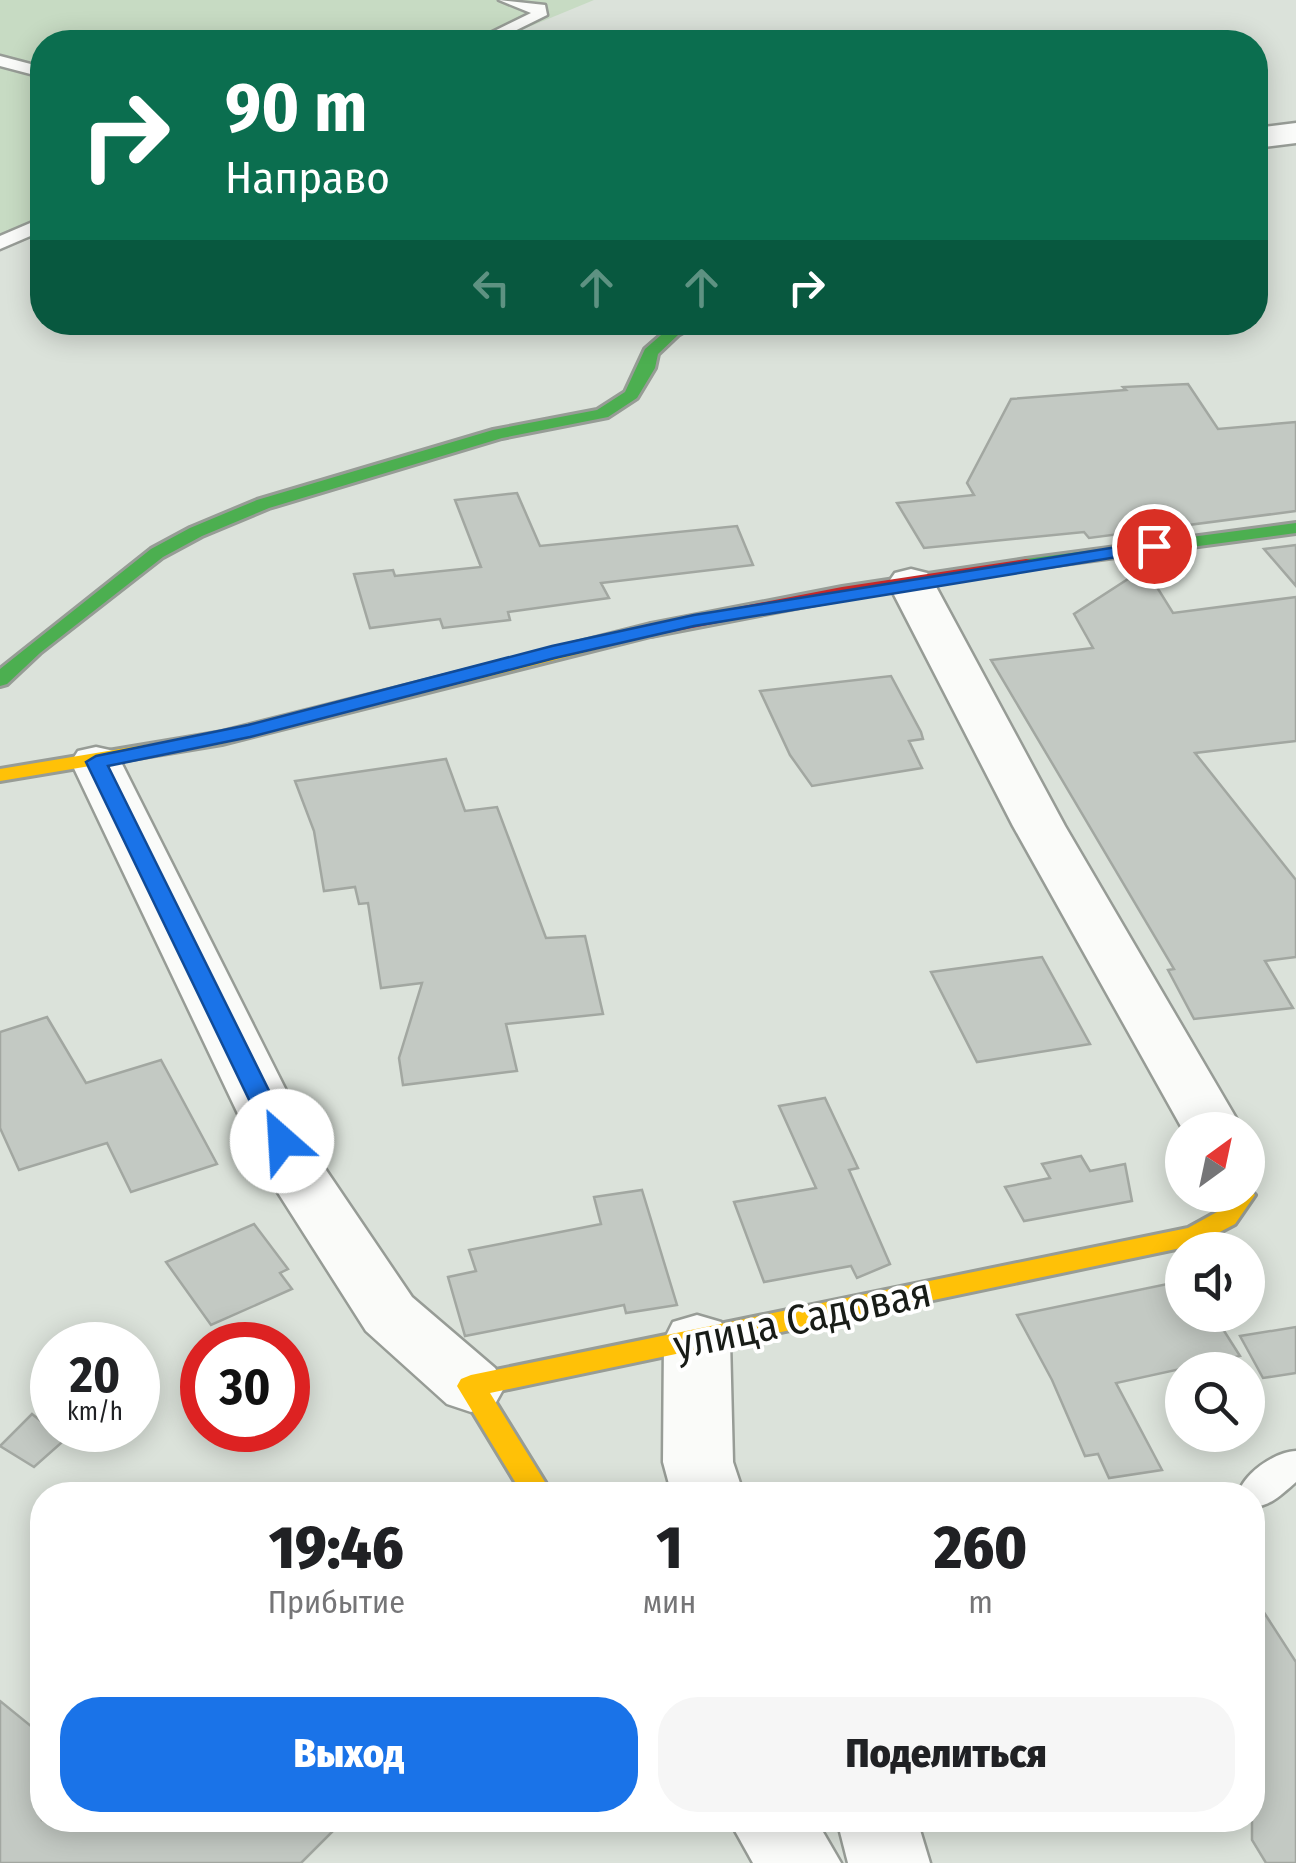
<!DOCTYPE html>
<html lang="ru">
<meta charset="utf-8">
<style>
body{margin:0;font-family:"Fira Sans Condensed",sans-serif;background:#f6f6f6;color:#202124;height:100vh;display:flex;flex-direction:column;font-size:38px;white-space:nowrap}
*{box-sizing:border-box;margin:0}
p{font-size:32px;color:#757577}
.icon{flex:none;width:55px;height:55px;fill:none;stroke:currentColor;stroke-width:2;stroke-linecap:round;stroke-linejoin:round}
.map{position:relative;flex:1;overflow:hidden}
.side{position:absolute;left:30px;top:1482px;width:1235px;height:350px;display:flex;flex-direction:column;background:#fff;border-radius:40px;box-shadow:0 5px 25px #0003}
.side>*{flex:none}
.hud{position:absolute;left:30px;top:30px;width:1238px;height:305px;border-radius:40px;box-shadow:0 5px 25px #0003;background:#0b6e4f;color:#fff;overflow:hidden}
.needle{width:65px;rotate:33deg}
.tools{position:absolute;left:1165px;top:1112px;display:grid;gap:20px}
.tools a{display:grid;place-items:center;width:100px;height:100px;border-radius:50%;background:#fff;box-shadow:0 5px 25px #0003;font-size:50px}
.speed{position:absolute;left:30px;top:1322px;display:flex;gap:20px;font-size:50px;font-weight:700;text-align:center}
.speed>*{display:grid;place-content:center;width:130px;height:130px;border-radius:50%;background:#fff;box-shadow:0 5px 25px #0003;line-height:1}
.speed small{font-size:25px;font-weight:400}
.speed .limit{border:15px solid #d22;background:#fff;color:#111}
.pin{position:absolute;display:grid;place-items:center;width:85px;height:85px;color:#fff;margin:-42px;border:5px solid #fff;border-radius:50%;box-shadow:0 2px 10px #0007}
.me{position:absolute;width:110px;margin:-55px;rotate:334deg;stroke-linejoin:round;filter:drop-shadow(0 0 8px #0008)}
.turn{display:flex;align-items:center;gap:35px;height:210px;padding:0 30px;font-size:45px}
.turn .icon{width:130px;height:130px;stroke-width:2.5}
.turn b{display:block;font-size:70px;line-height:85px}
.lanes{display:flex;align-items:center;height:95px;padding:0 30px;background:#0003;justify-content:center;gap:50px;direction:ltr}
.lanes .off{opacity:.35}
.eta{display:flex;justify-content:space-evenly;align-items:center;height:170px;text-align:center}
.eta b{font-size:60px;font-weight:800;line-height:70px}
.action{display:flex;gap:20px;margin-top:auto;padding:20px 30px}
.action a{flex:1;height:115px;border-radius:40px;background:#1a73e8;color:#fff;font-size:40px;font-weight:800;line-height:115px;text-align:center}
.action a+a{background:#f6f6f6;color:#202124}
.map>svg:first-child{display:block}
.green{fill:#c7dbc3}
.building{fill:#c3c9c3;stroke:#a2a7a1;stroke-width:2.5}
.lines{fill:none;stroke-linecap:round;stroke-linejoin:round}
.lane-casing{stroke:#979c96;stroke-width:5}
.street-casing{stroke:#979c96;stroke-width:5}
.fast-casing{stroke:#979c96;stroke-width:6}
.slow-casing{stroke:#979c96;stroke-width:6}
.jam-casing{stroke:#979c96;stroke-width:6}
.lane{fill:#fafbf9;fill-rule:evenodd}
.street{fill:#fafbf9;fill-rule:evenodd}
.fast{fill:#4caf50;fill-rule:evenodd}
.slow{fill:#ffc107;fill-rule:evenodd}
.jam{fill:#c62828;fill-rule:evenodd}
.route{fill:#1a73e8;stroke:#114b97;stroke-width:2.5}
.labels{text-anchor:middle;stroke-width:8;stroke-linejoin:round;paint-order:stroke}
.near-street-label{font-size:42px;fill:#181c17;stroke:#fff}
</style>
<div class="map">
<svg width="1296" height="1863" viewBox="0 0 1296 1863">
<rect width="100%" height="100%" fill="#dbe2da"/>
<polygon class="green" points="0,0 594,0 492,42 42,42 42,231 0,249"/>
<g class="building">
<polygon points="1188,384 1218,429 1296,422 1296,511 1089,538 1084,532 924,548 897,503 974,495 967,483 1011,399 1126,390 1123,387"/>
<polygon points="517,493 540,546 737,526 753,565 601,583 609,598 508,612 510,620 443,628 440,619 370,628 354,574 393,570 395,576 481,567 455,500"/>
<polygon points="1296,545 1296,586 1264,549"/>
<polygon points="1145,568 1173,613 1296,597 1296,741 1195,753 1296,880 1296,957 1265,961 1293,1008 1194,1019 1168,970 1174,969 991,660 1093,648 1074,614"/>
<polygon points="891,676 921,732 923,739 909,741 922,768 812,786 790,755 760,691"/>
<polygon points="446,759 465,811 497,807 546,938 585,936 603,1014 506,1024 517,1071 403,1085 399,1058 422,983 381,988 368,903 359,904 355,887 324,891 314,831 295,781"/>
<polygon points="1042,957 1090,1044 977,1062 931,972"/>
<polygon points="47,1017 86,1083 161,1060 217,1164 131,1192 107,1143 19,1170 0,1128 0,1032"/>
<polygon points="825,1098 858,1168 849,1170 890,1264 857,1278 851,1266 764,1282 734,1202 816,1188 779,1106"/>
<polygon points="1081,1156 1090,1171 1125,1164 1132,1201 1024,1221 1005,1187 1050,1178 1042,1164"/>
<polygon points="642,1190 677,1305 626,1313 624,1305 465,1336 448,1277 476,1271 469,1250 601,1224 594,1197"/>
<polygon points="254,1224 288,1269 280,1273 292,1289 211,1325 166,1262"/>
<polygon points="1182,1281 1182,1315 1214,1315 1240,1356 1116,1383 1162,1470 1109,1478 1098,1454 1085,1456 1052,1380 1017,1315"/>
<polygon points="1296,1327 1296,1373 1263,1378 1240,1336"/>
<polygon points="32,1414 52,1430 69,1436 34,1467 0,1446"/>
<polygon points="1252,1594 1296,1662 1296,1863 1266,1863 1252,1840"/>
<polygon points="0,1701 42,1735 42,1820 344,1820 301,1863 0,1863"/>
</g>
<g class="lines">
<g class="lane-casing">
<g id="lane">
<polygon points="499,0 545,5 547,15 492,42 472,42 531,13"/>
<polygon points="0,56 42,67 42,77 0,66"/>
<polygon points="42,218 42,231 0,249 0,236"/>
<path d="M1296,1451V1482C1283,1493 1270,1507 1252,1507V1495H1238C1243,1474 1274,1452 1296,1451Z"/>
</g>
</g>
<g class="street-casing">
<g id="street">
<polygon points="1296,123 1296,143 1255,148 1255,128"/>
<polygon points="911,569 927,573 934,583 1065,826 1243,1130 1183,1130 1013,826 888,583 895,573"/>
<polygon points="96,747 114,751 121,762 326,1170 412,1297 495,1368 505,1386 495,1404 471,1412 447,1404 366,1331 268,1177 71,762 78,751"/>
<polygon points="697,1315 721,1322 730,1340 733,1462 744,1495 672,1495 663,1462 664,1340 673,1322"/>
<polygon points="729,1820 816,1820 841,1863 753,1863"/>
<polygon points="837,1820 917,1820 930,1863 848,1863"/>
</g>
</g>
<g class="fast-casing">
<g id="fast">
<polygon points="681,322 701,322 678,335 658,354 655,368 637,398 608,417 502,438 269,508 202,536 163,557 40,653 7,684 0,686 0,669 151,549 190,528 257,500 493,430 597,410 625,392 645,349 668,329"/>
<polygon points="1296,523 1296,533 1026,569 1017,564 1026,559"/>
</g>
</g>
<g class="slow-casing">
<g id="slow">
<polygon points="651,624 660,630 658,634 222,744 0,781 0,769 222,732"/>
<polygon points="1248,1188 1255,1195 1235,1224 1195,1245 490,1393 553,1495 523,1495 457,1386 461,1379 471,1375 1188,1228 1217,1212 1229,1195 1248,1195"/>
</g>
</g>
<g class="jam-casing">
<polygon id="jam" points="1026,559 1032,560 1032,568 842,599 651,636 642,630 651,624 842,587"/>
</g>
<use href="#lane" class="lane"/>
<use href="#street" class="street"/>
<use href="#fast" class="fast"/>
<use href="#slow" class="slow"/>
<use href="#jam" class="jam"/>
</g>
<polygon class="route" points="1154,541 1160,542 1160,550 694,626 555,658 250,737 108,766 294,1141 282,1150 269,1141 86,762 96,756 248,725 552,646 694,615"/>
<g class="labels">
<g class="near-street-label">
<text transform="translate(802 1318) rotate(-12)" y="15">улица Садовая</text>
</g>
</g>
</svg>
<div class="tools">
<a><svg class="needle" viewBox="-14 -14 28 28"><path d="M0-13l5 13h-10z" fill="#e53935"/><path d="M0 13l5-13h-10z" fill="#757577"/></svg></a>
<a><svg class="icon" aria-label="sound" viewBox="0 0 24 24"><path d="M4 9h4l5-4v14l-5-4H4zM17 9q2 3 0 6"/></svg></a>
<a><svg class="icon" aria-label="search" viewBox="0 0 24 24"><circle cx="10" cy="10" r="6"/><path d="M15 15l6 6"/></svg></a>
</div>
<div class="speed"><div>20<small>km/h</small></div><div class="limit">30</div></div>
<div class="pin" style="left:1154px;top:546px;background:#d93025"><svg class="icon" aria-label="arrive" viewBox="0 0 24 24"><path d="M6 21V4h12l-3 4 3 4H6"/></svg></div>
<svg class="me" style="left:282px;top:1141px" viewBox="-20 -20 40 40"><circle r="19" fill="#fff"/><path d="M0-13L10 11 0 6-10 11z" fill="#1a73e8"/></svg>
<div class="hud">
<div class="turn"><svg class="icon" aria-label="right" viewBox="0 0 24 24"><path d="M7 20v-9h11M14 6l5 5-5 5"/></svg><div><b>90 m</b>Направо</div></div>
<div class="lanes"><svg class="icon off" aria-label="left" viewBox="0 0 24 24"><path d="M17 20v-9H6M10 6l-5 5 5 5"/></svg><svg class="icon off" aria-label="ahead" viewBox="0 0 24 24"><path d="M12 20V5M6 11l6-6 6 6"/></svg><svg class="icon off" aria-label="ahead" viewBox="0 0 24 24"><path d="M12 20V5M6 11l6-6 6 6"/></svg><svg class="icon" aria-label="right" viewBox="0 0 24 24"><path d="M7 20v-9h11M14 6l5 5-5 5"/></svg></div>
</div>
<section class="side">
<div class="eta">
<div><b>19:46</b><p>Прибытие</p></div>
<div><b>1</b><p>мин</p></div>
<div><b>260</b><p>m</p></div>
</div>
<div class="action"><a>Выход</a><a>Поделиться</a></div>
</section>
</div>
